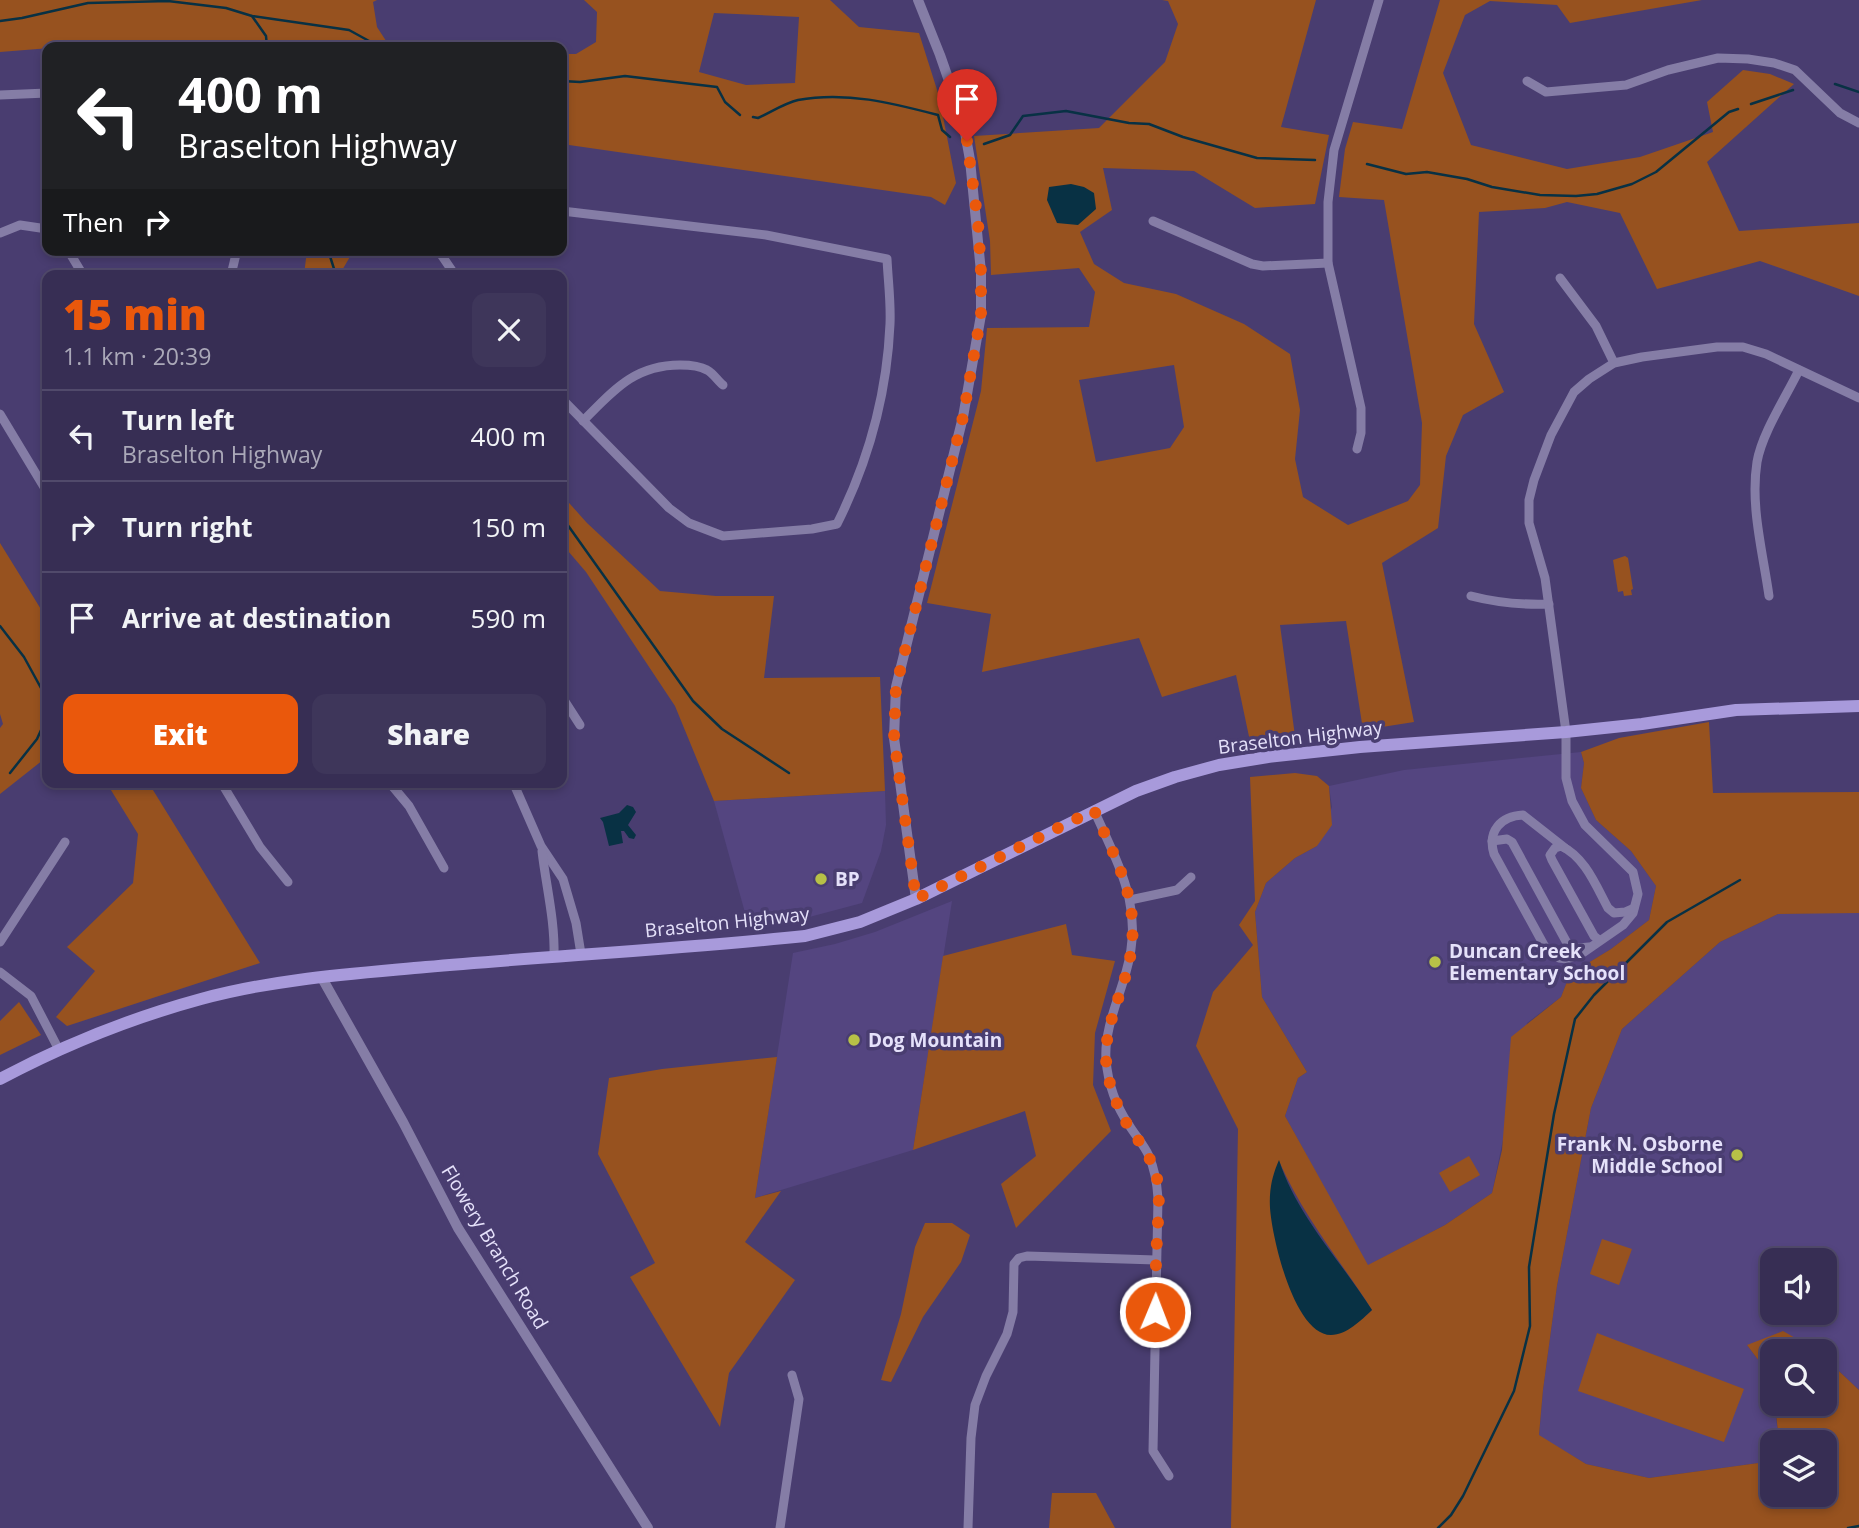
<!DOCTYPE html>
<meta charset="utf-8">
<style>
body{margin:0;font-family:"Open Sans",sans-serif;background:#3e365a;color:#f1f3f6;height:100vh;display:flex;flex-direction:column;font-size:26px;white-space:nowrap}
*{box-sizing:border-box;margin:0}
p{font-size:23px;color:#aaa8b8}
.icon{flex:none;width:38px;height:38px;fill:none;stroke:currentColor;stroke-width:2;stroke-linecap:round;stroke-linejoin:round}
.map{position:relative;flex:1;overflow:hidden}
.panel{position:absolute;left:42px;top:270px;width:525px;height:518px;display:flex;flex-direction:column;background:#372e54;border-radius:14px;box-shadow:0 4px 10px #0003,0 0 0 2px #514a6b}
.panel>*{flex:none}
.hud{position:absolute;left:42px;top:42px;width:525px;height:214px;border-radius:14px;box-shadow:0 4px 10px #0003,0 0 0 2px #514a6b;background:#202124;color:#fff;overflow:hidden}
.tools{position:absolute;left:1760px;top:1248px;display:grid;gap:14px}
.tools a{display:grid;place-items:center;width:77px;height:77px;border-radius:14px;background:#372e54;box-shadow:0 4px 10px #0003,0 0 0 2px #514a6b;font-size:35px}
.pin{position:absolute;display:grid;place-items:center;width:60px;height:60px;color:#fff;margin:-72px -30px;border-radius:50% 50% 50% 0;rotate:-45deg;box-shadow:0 0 7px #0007}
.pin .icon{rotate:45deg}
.me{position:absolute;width:77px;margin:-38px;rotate:1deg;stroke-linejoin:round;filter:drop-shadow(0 0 5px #0008)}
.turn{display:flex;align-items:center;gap:24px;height:147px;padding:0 21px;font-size:32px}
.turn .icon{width:91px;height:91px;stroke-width:2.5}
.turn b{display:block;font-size:49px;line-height:60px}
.then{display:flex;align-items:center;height:66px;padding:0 21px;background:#0003;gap:14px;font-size:26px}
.round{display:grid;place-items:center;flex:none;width:74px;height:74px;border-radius:14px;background:#3e365a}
.summary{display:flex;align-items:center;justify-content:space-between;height:119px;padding:0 21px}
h1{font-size:42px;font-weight:800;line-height:52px;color:#ea580c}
.action{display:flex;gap:14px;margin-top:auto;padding:14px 21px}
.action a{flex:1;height:80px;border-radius:14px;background:#ea580c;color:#fff;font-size:28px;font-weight:800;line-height:80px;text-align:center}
.action a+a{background:#3e365a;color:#f1f3f6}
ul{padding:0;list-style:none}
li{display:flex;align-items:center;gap:21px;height:91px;padding:0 21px;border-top:2px solid #514a6b}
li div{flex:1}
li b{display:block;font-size:26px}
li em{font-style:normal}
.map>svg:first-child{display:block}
.built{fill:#544580;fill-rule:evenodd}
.green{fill:#97521f;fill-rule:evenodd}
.water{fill:#083144}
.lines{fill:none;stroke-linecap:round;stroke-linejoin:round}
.stream{stroke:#083144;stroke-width:2.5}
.minor{stroke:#857da6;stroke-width:9}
.tertiary{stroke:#857da6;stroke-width:10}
.secondary{stroke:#a89adb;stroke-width:12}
.route{stroke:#ea580c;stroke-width:12;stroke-dasharray:0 21.6}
.poi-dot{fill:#b7c147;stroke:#493d70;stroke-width:2.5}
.labels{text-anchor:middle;stroke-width:7;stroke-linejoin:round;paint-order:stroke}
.street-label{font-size:19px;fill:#e5e1fa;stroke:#493d70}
.poi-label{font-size:19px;font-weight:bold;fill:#e5e1fa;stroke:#493d70;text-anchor:start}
</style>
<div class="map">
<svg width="1859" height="1528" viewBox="0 0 1859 1528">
<rect width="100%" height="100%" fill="#493d70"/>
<g class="built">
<polygon points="1581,752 1584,763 1581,788 1596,820 1631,851 1656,886 1649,920 1611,949 1570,974 1561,997 1527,1023 1492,1193 1445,1225 1367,1266 1285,1116 1298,1078 1307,1072 1262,997 1255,912 1266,883 1295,858 1317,846 1332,807 1329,786 1404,770"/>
<polygon points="885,791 886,825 881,851 862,903 798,920 749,927 714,801"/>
<polygon points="952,901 913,1150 755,1198 793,953 835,944 875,932"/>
<path d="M1850,912L1859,913V1390L1825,1358V1351L1747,1345L1771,1377L1779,1442H1773V1461L1649,1478L1586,1464L1539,1436L1543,1390L1557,1286L1591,1108L1622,1029L1720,942L1778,914ZM1773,1260H1825V1312H1773Z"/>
</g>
<g class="green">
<polygon points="0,0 377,0 373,2 377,27 390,47 396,47 122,47 113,43 0,52"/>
<path d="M584,0H830L859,27L919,33L939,96L956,183L945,205L931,197L562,144V54H576L596,42L597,12ZM714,13L799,17L795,83L746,85L699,72Z"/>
<path d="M1162,0H1316L1281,127L1329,135L1315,204L1255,208L1194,171L1103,168L1112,210L1080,232L1094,264L1124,283L1176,294L1244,324L1290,354L1300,410L1295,459L1303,497L1348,525L1408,501L1420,485L1422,423L1384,200L1339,197L1345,149L1353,122L1402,129L1440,0H1702L1570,23L1557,5L1490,1L1465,15L1443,73L1471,145L1567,169L1640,157L1713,132L1707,102L1743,70L1770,74L1794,84L1707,162L1739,231L1859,223V296L1760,261L1657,289L1620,213L1567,202L1545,208L1479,212L1474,324L1504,392L1463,415L1446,456L1438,528L1382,563L1414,722L1363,730L1346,621L1280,625L1295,736L1251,746L1236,675L1162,697L1139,638L982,672L991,614L927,603L981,391L987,328L1089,327L1095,292L1079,268L991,275L990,241L974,136L1099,128L1165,62L1178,24L1168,1ZM1174,365L1184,427L1170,448L1096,462L1079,380Z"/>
<polygon points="307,250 354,250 341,272 343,275 304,275"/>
<polygon points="562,495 587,523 660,591 716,596 774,596 764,678 880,677 885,791 714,801 675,706 586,572 562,544"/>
<polygon points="0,543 47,619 47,760 43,760 0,794 0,728 3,724 0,714"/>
<polygon points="1625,556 1628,558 1633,589 1631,590 1632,595 1624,596 1623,591 1618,592 1613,560"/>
<path d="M1709,722L1713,793L1859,792V913L1778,914L1720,942L1622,1029L1591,1108L1557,1286L1543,1390L1539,1435L1586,1464L1649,1478L1773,1461V1494H1825V1442H1779L1775,1404H1825V1358L1859,1390V1528H1231L1238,1129L1196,1046L1213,992L1253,945L1239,925L1255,901L1250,777L1295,773L1317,776L1329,786L1332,825L1317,846L1295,858L1266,883L1255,912L1262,997L1307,1072L1298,1078L1285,1116L1368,1265L1445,1225L1492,1193L1502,1150L1511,1037L1561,997L1570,974L1611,949L1649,920L1656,886L1631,851L1596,820L1581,788L1584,763L1581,752L1619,738ZM1279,1161C1303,1216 1340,1260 1372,1310C1351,1330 1346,1331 1317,1330Z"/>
<polygon points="106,782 148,782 260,963 67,1026 56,1017 95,971 67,947 133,883 138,834"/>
<polygon points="1066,924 1072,955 1115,961 1095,1033 1093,1085 1111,1131 1016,1228 1001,1184 1036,1156 1025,1111 913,1150 943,956"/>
<polygon points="19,1002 41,1035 0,1055 0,1021"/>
<polygon points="777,1057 755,1198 781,1191 745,1242 795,1280 729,1373 720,1427 630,1277 655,1263 598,1154 609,1078 662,1069"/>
<polygon points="1469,1156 1480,1175 1450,1192 1439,1173"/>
<polygon points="925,1223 952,1223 970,1235 961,1262 923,1317 891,1382 881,1380 901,1314 915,1247"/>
<polygon points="1602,1239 1632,1249 1619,1285 1590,1274"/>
<polygon points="1783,1331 1818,1351 1773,1351 1773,1390 1771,1377 1747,1345"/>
<polygon points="1597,1333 1744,1389 1724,1442 1578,1391"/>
<polygon points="1052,1493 1096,1493 1115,1528 1049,1528"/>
</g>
<g class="water">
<polygon points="1071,184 1084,187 1094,193 1096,209 1078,225 1057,223 1047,200 1049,187"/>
<polygon points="627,805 633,807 636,812 628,825 636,835 634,839 629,838 624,831 621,831 623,843 609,846 603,822 600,818 619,813"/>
<path d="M1279,1160C1297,1216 1341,1261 1372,1310C1361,1320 1347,1335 1331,1335C1294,1335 1272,1237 1270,1208C1269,1190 1272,1176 1279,1160Z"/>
</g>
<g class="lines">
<g class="stream">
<polyline points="252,16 266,36 267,47"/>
<polyline points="0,21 22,18 88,3 168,1 226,8 252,16 349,30 380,47"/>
<polyline points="562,81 580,82 625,76 717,87 725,102 740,115"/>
<polyline points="1835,84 1859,92"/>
<polyline points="1751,104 1793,90"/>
<path d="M753,117L758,118C771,112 785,103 798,100C846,91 892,103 938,115L942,130L950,137"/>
<polyline points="984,144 1010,135 1023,116 1066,111 1129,123 1149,124 1183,137 1257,158 1315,160"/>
<polyline points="1367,164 1406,174 1427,172 1467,179 1492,187 1540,195 1576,196 1597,194 1632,184 1656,172 1729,112 1738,109"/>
<polyline points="328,250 336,275"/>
<polyline points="562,517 693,701 722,729 789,773"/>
<polyline points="0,626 24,657 47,699"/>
<polyline points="10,773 37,739 47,717"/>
<polyline points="1438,1528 1451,1515 1463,1496 1514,1391 1530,1326 1529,1267 1543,1181 1554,1114 1575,1019 1594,995 1667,922 1740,880"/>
<polyline points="1848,1528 1859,1526"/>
</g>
<g class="minor">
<polyline points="1527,81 1546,92 1626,85 1668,70 1718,58 1748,59 1774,63 1795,70 1840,113 1859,123"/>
<polyline points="0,95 47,93"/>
<path d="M562,211L766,235L887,259C888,280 891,302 890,324C887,393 868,462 837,524L812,529L723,536L689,523L669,508L562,399"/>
<polyline points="1153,221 1252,264 1263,266 1328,263"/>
<polyline points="0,233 20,225 47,229"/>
<polyline points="68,250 83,275"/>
<polyline points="438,250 455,275"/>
<polyline points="231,275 237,250"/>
<polyline points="1560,278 1596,326 1614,363"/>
<polyline points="0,414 47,492"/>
<path d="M583,421C613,391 634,365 680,365C688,365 700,366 707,370C713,373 718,381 723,385"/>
<polyline points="1357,449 1361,433 1361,408 1328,263 1328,202 1334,150 1379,0"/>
<path d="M1471,596C1498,603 1521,605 1549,604"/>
<path d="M1769,596C1763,553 1750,506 1757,462C1762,433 1786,397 1799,370"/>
<polyline points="562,697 580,725"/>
<polyline points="221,782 260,847 288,882"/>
<polyline points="389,782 409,806 444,868"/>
<polyline points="513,782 541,846 563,879 576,923 581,954"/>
<path d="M1094,810C1119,867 1145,908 1126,972C1118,1001 1104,1030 1106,1060C1108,1083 1116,1106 1129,1125C1135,1135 1144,1145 1149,1156C1155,1170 1157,1183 1158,1198L1153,1451L1169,1476"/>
<polyline points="1492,841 1507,839 1512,842 1567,943 1578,948 1589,947"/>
<path d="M1565,848L1523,815C1501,816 1487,831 1494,854L1545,947L1559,958L1567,959L1584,952L1623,925L1633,913L1638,894L1633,872L1585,825L1572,801L1566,778V732L1545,578L1529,523V500L1534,480L1551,435L1574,392L1589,379L1614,363L1642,357L1717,347H1743L1766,354L1859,398"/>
<path d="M542,851C546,886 555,920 554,956"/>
<polyline points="1130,900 1177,890 1191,877"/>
<path d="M1599,940L1594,936L1552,860L1550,855L1555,848L1561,846C1585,857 1596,886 1608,908L1614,913L1625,912L1634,908"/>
<polyline points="0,942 65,842"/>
<polyline points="0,972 31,996 58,1048"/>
<polyline points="780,1528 799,1399 792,1375"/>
<polyline points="968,1528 971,1438 975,1405 986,1376 1007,1334 1013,1312 1014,1264 1019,1258 1027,1256 1156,1260"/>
</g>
<g class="tertiary">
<polyline points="916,899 894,738 896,687 963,417 981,315 981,272 970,160 963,121 940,55 918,0"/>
<polyline points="322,978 403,1122 458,1228 648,1528"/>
</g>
<path class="secondary" d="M0,1079C64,1045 131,1018 201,999C274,979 351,974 426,967C552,956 679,949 805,936L860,922L916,899L1136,791L1175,777L1219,765L1268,757L1360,747L1566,732L1642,724L1736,710L1859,706"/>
</g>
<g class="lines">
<path class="route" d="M967,141L978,222L981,272V315L963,417L896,687L894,738L916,899L1094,810C1119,867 1144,907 1127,971C1119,1000 1105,1028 1106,1059C1107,1081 1116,1105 1127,1124C1138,1140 1150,1155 1156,1174C1161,1194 1158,1217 1157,1238C1156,1262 1155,1287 1155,1312"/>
</g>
<g class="poi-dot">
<circle cx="821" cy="879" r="7"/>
<circle cx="1435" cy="962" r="7"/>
<circle cx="854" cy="1040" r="7"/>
<circle cx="1737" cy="1155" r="7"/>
</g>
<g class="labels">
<g class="street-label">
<text transform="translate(1300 737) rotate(-7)" y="7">Braselton Highway</text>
<text transform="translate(727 922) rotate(-6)" y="7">Braselton Highway</text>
<text transform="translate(495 1247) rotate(59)" y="7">Flowery Branch Road</text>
</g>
<g class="poi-label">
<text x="835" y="886">BP</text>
<text x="1449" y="958">Duncan Creek<tspan x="1449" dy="22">Elementary School</tspan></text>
<text x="868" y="1047">Dog Mountain</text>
<text x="1723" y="1151" text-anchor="end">Frank N. Osborne<tspan x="1723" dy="22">Middle School</tspan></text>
</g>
</g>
</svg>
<div class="tools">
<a><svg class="icon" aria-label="sound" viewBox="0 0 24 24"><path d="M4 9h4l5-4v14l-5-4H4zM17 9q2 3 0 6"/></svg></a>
<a><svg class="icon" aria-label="search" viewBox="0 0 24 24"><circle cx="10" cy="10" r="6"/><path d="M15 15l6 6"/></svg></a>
<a><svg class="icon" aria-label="layers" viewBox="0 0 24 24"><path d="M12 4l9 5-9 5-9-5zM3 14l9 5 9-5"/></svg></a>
</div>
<div class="pin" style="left:967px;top:141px;background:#d93025"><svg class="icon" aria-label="arrive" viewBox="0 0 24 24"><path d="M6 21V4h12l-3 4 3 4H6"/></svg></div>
<svg class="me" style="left:1155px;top:1312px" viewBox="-20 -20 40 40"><circle r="17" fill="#ea580c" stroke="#fff" stroke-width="3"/><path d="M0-11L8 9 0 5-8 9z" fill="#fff"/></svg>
<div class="hud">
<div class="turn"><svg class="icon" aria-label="left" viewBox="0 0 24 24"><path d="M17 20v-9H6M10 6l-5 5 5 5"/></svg><div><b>400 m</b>Braselton Highway</div></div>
<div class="then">Then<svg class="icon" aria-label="right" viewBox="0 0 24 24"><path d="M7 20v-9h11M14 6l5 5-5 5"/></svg></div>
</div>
<section class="panel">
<div class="summary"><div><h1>15 min</h1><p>1.1 km · 20:39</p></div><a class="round"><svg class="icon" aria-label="close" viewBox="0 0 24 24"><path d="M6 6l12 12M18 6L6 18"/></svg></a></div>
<ul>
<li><svg class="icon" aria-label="left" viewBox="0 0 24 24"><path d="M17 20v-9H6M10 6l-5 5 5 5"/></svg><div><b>Turn left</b><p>Braselton Highway</p></div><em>400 m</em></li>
<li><svg class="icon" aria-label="right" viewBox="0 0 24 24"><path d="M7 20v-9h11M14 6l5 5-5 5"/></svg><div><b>Turn right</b></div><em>150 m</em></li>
<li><svg class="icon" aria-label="arrive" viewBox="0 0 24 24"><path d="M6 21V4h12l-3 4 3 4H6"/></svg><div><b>Arrive at destination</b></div><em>590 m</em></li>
</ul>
<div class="action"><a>Exit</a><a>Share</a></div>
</section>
</div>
